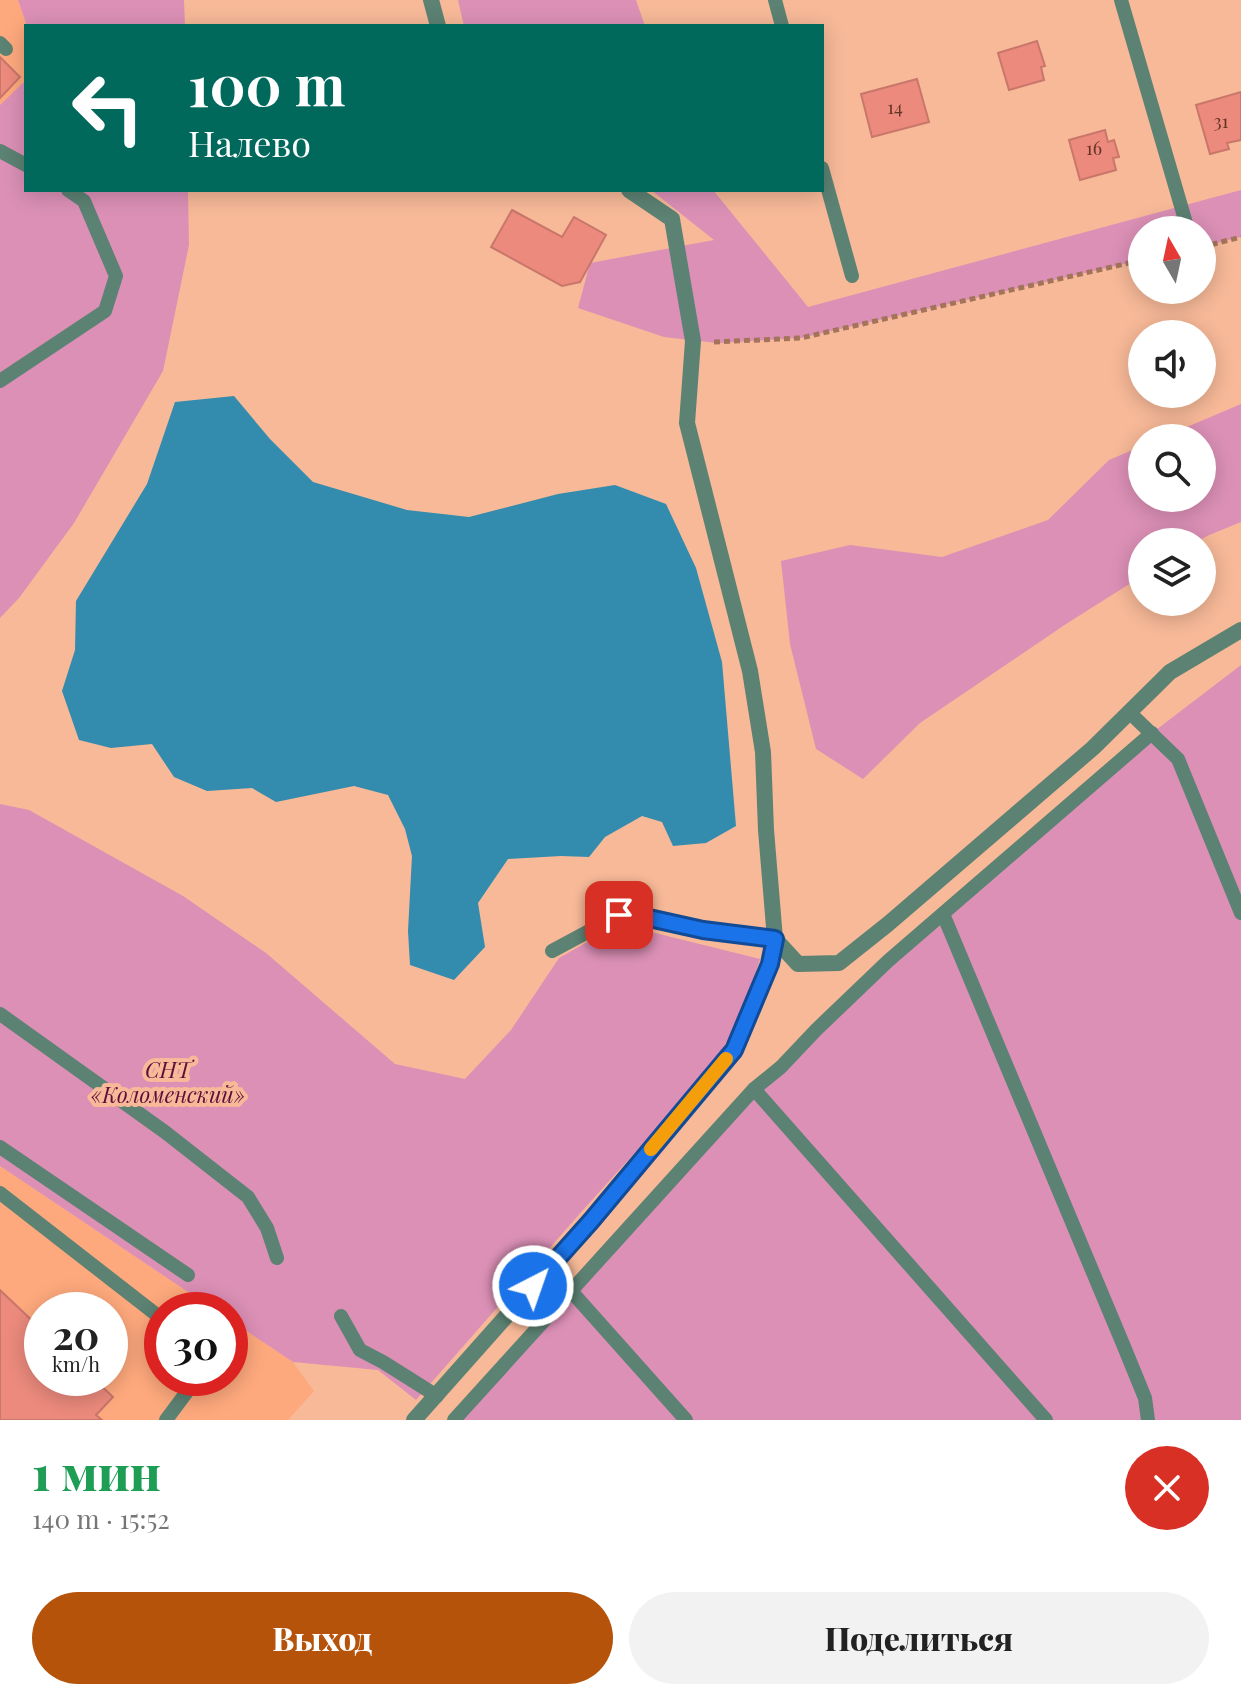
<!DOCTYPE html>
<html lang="ru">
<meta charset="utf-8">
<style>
body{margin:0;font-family:"Playfair Display",serif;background:#f2f2f2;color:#222;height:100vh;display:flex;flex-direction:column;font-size:30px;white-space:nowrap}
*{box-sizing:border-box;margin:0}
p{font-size:26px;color:#767676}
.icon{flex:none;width:44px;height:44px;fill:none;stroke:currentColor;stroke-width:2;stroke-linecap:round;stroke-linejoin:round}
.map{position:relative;height:1420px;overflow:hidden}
.side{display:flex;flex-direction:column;background:#fff;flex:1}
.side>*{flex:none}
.hud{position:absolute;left:24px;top:24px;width:800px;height:168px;border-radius:0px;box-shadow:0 4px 20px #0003;background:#00695c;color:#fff;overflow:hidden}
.needle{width:52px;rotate:351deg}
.buttons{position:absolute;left:1128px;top:216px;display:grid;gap:16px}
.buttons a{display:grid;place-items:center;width:88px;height:88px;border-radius:50%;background:#fff;box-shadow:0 4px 20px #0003;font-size:40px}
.speed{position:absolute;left:24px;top:1292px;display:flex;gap:16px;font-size:40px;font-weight:700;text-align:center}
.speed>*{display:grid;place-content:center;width:104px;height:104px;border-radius:50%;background:#fff;box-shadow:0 4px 20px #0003;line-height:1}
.speed small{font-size:20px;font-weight:400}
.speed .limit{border:12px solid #d22;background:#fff;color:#111}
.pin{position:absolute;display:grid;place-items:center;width:68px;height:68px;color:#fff;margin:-34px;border-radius:16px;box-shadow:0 4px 12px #0006}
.me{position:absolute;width:88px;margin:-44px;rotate:41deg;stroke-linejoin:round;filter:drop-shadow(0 0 6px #0008)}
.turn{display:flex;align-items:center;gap:28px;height:168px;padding:0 32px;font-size:36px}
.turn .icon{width:104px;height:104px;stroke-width:2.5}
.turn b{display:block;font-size:56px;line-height:68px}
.round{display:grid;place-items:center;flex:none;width:84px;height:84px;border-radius:42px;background:#f2f2f2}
.head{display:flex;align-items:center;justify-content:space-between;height:136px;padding:0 32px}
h1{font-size:48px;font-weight:800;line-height:60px;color:#1e9e55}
.primary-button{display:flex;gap:16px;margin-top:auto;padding:16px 32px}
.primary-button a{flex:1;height:92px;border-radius:48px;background:#b45309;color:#fff;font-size:32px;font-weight:800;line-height:92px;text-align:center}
.primary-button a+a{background:#f2f2f2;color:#222}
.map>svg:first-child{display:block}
.built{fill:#fea97d;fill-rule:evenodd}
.green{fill:#dc90b6}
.water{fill:#338bae}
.building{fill:#ec8a7d;stroke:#c9766b;stroke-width:2}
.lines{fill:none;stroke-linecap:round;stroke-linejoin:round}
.path{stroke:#a4745a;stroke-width:5;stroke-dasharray:6 4;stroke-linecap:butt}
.service{stroke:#5c8273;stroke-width:14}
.minor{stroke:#5c8273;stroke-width:16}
.route-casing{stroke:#114b97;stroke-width:20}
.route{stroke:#1a73e8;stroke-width:14}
.slow{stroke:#f59e0b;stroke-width:14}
.labels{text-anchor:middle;stroke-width:8;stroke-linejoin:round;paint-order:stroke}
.number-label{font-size:18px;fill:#633424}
.park-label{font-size:22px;font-style:italic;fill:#5d0d3e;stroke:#f7b998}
</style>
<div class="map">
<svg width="1241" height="1420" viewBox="0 0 1241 1420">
<rect width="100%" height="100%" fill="#f7b998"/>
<g class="built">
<polygon points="0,0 18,0 27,26 26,80 0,105"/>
<path d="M0,1166L215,1310H162V1378H230V1320L293,1362L314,1391L288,1420H0ZM42,1310H110V1378H42Z"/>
</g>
<g class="green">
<polygon points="18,0 184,0 185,26 27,26"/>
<polygon points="458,0 636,0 645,26 464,26"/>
<polygon points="26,80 26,190 188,190 189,245 163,371 74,523 19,598 0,618 0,105"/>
<polygon points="651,190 713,190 808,307 1241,190 1241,237 1202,247 1202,230 1142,230 1142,260 801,338 717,343 664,337 578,308 590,263 714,240"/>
<polygon points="1241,404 1241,522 1207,536 1197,542 1142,542 1142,576 1066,624 920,723 863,779 816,749 790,644 781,561 850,545 942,557 1048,520 1109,460 1142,446 1142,498 1202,498 1202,438 1161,438"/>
<polygon points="1241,665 1241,1420 454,1420 816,1030 1152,733"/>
<polygon points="0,804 29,810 183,896 266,953 395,1064 465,1079 511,1030 559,958 619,924 760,959 743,1011 714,1065 583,1210 416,1400 378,1370 293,1362 230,1320 230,1310 215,1310 0,1166"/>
</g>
<polygon class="water" points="234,396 270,439 313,482 407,510 469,517 558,494 615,485 666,504 696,568 722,662 736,826 706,843 673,846 662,822 642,816 605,837 589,857 561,856 508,859 478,903 485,947 454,980 410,965 408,931 412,856 405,829 388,795 354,786 276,802 252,788 207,791 174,777 152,744 111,748 79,740 62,691 75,650 76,601 147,484 175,402"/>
<g class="building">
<polygon points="1037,41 1045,66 1041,67 1044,80 1009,90 998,53"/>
<polygon points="0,57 20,77 0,98"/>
<polygon points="917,79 929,122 872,137 861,94"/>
<polygon points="1241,92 1241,140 1227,143 1229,149 1210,154 1196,105"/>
<polygon points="1105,130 1108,142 1114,140 1119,157 1113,158 1116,170 1080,180 1069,140"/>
<polygon points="512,210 562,237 574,217 606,235 580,282 562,286 491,247"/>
<polygon points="0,1290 42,1330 42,1378 93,1378 113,1397 96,1415 102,1420 0,1420"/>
</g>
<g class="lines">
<g class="path">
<polyline points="1202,247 1241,237"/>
<polyline points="714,342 801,338 1142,260"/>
</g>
<g class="service">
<polyline points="775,0 782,26"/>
<polyline points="1121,0 1188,230"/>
<polyline points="0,43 6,49"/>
<polyline points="0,151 26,165"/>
<polyline points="822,168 852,276"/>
<polyline points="0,381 105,311 116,276 84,201 68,190"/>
<polyline points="1129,712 1178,759 1241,913"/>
<polyline points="943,914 1125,1349 1145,1398 1148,1420"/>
<polyline points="552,951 619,915 640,916 703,930 775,939"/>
<polyline points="0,1014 165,1132 248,1197 267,1228 277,1258"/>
<polyline points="754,1089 1046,1420"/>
<polyline points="0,1147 188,1275"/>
<polyline points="0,1193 162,1319"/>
<polyline points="571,1291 686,1420"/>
<polyline points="341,1316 360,1350 383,1362 437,1396"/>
<polyline points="166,1420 189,1389 188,1378"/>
<polyline points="454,1420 754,1089 781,1067 816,1030 888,961 1152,733"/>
</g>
<g class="minor">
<polyline points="431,0 438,26"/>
<polyline points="775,939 798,964 839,963 888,924 1093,748 1170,672 1241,630"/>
<polyline points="414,1420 591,1221 734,1050 770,964 775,939 766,830 763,752 750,671 687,423 693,341 672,219 629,190"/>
</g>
</g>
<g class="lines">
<g class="route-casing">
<polyline id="route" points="533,1286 591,1221 734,1050 770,964 775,939 703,930 640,916 619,915"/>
</g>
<use href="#route" class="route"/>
<polyline class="slow" points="651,1149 726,1059"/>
</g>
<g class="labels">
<g class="number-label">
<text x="895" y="114">14</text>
<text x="1221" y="128">31</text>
<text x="1094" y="155">16</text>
</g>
<g class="park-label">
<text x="168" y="1078">СНТ<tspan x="168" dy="25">«Коломенский»</tspan></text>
</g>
</g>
</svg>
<div class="buttons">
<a><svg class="needle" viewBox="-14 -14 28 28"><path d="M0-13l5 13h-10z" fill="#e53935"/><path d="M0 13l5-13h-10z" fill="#767676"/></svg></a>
<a><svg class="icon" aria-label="sound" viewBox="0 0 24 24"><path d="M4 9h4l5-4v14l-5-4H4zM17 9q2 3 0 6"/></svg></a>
<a><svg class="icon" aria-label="search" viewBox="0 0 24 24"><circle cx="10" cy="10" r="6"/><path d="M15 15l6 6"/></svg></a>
<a><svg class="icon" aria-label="layers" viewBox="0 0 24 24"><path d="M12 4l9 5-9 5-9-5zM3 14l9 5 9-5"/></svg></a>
</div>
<div class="speed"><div>20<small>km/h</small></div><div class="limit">30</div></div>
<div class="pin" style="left:619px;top:915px;background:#d93025"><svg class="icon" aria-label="arrive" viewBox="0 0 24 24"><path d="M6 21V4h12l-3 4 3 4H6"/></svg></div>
<svg class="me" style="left:533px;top:1286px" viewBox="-20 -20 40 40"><circle r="17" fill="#1a73e8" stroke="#fff" stroke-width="3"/><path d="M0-11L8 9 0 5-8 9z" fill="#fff"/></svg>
<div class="hud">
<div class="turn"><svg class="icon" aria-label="left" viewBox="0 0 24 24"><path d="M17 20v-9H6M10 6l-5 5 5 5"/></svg><div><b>100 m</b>Налево</div></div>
</div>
</div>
<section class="side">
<div class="head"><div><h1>1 мин</h1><p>140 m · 15:52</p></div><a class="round" style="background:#d93025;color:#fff"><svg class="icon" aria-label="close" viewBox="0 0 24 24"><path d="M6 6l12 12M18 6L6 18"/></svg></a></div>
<div class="primary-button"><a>Выход</a><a>Поделиться</a></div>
</section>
